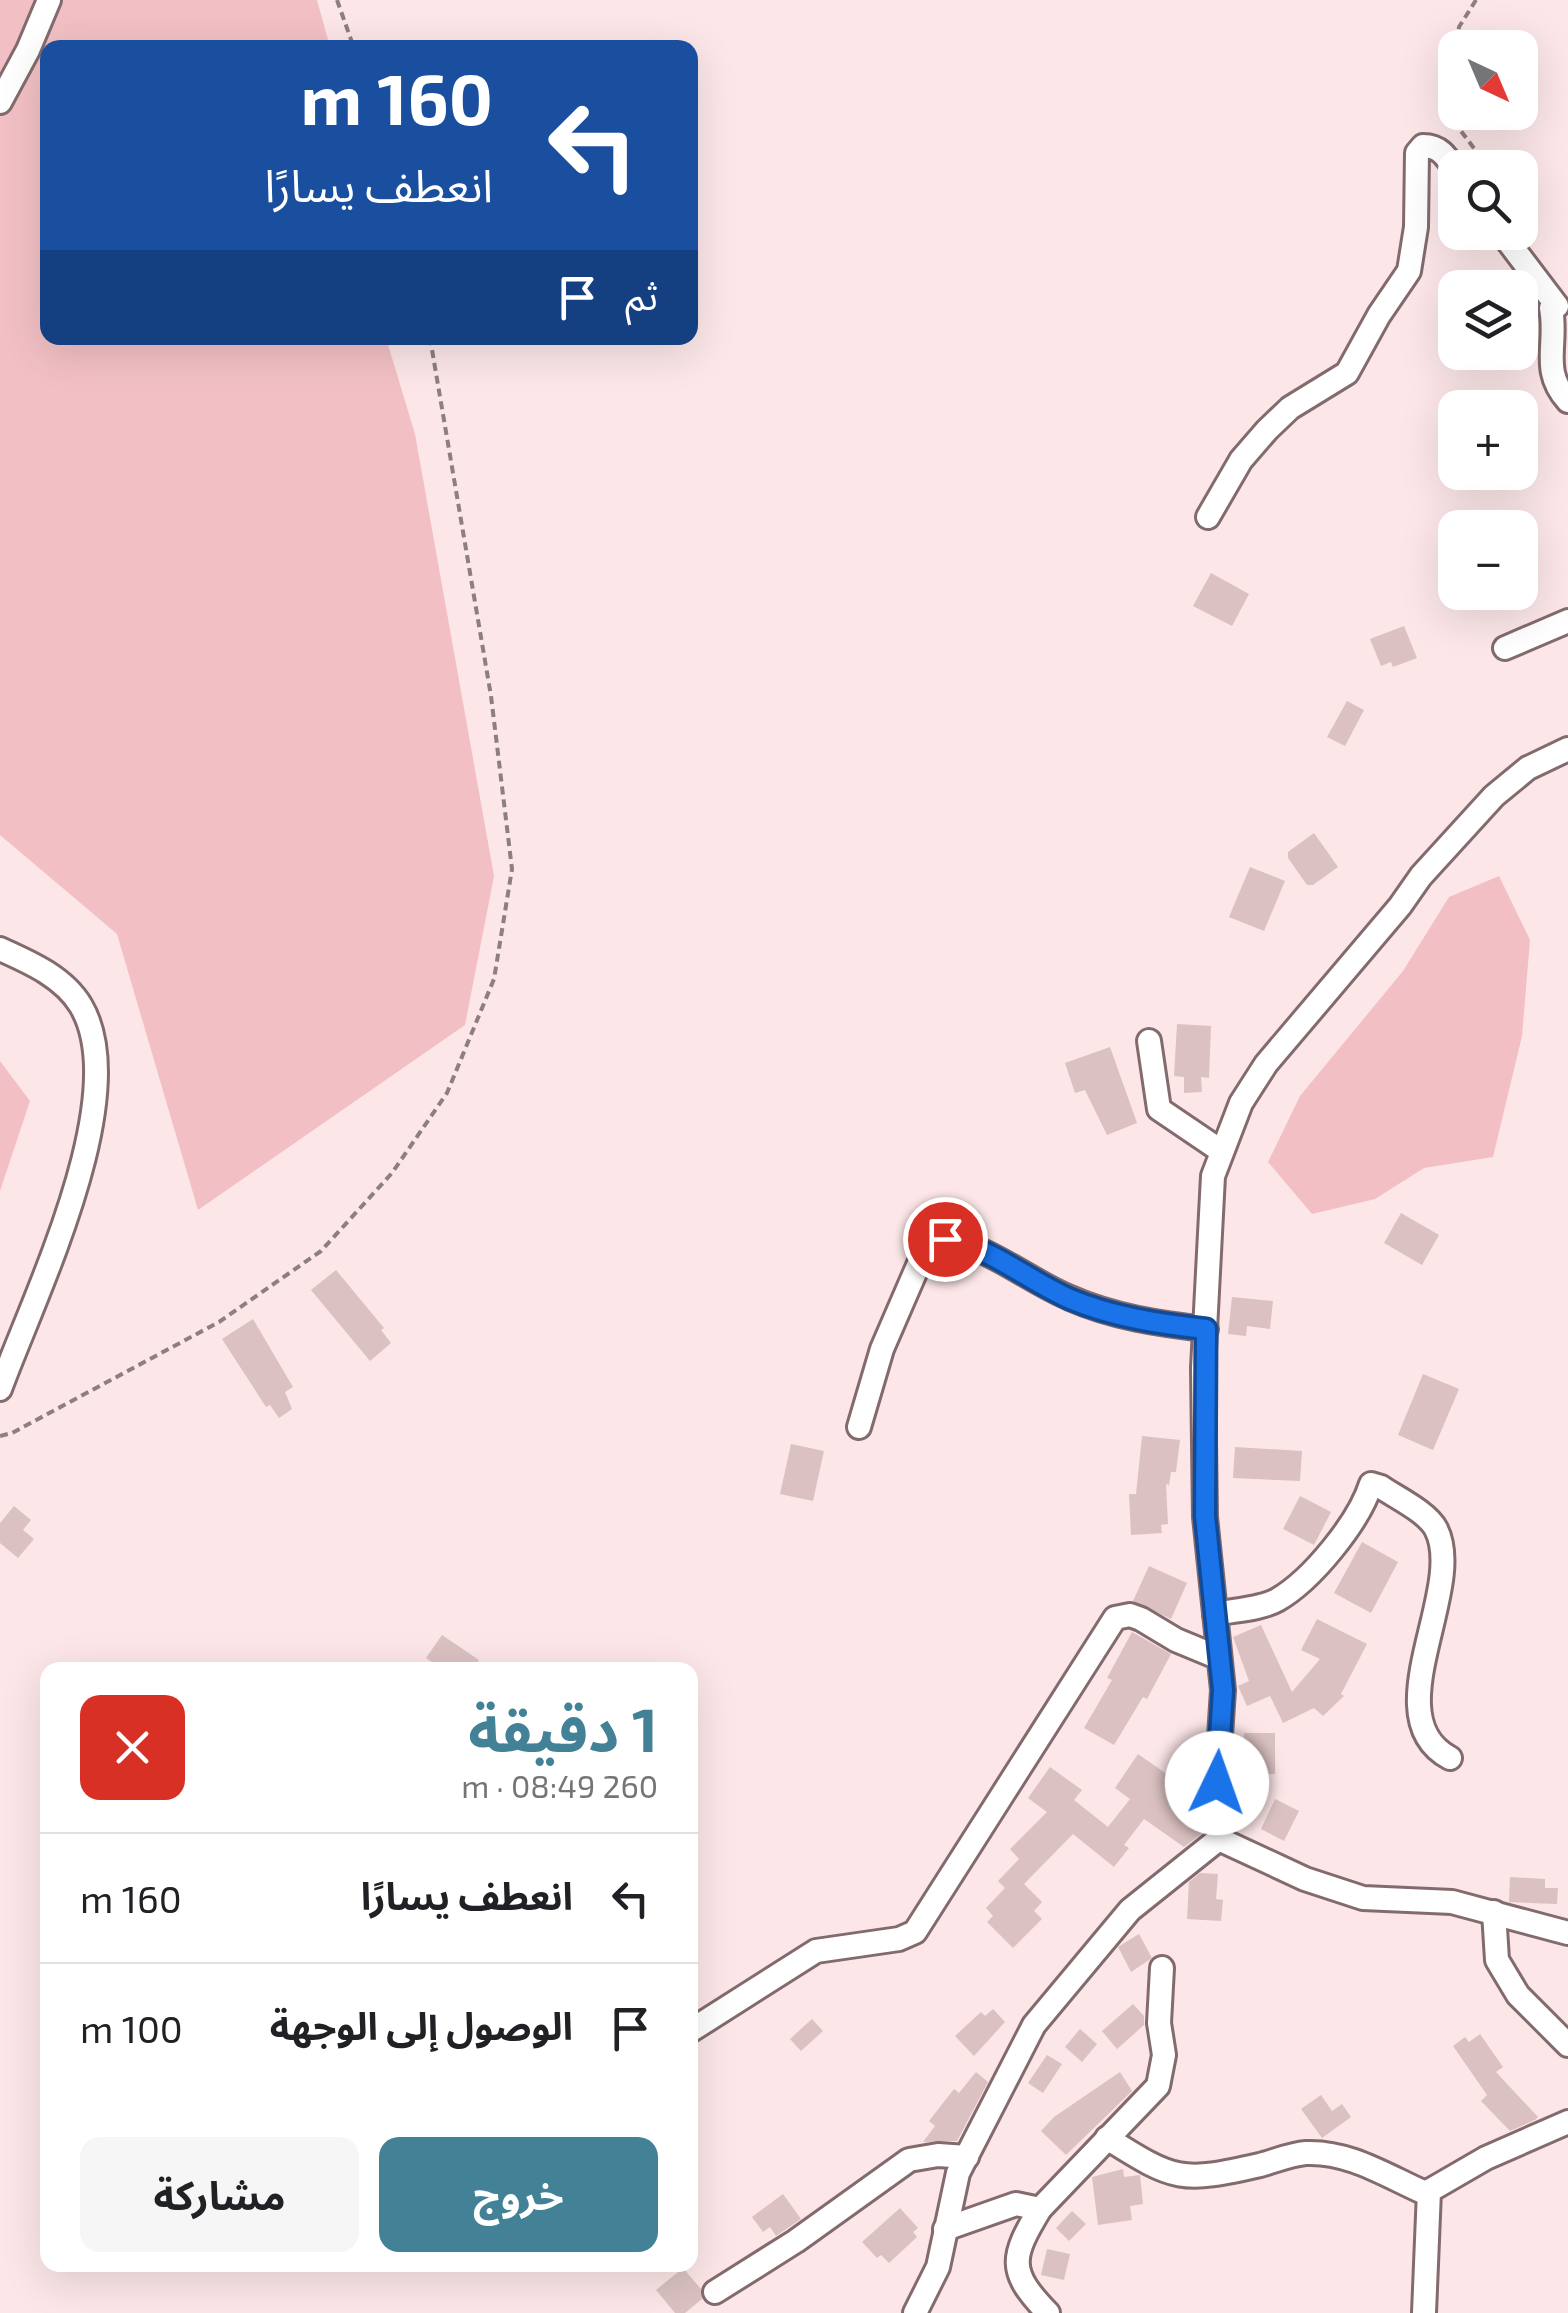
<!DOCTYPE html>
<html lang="ar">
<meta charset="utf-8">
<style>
body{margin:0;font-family:"Exo 2","Noto Sans Arabic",sans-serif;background:#f6f6f6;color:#202124;direction:rtl;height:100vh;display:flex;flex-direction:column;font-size:38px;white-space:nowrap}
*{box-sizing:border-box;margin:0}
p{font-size:32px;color:#757577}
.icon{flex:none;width:55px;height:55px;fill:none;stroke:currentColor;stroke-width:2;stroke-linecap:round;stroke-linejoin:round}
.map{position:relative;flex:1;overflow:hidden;direction:ltr}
.sheet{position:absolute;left:40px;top:1662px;width:658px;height:610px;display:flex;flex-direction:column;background:#fff;border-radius:20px;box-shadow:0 10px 40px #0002;direction:rtl}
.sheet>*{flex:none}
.guide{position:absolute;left:40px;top:40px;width:658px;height:305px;border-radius:20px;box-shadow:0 10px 40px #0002;direction:rtl;background:#1a4fa0;color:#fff;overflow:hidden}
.needle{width:65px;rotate:136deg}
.tools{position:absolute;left:1438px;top:30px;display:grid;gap:20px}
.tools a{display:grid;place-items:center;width:100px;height:100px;border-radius:20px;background:#fff;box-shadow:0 10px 40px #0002;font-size:50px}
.pin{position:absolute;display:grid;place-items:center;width:85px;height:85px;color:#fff;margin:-42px;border:5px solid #fff;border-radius:50%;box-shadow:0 2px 10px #0007}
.me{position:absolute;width:110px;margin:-55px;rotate:3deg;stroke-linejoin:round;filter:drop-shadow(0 0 8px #0008)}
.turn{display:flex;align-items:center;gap:35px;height:210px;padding:0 40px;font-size:45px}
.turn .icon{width:130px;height:130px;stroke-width:2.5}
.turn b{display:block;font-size:70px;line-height:85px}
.then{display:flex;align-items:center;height:95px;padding:0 40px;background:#0003;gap:20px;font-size:38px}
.round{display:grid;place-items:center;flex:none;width:105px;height:105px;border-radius:20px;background:#f6f6f6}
.headline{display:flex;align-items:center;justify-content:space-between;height:170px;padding:0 40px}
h1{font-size:60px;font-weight:700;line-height:75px;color:#438197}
.button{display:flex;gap:20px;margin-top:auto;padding:20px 40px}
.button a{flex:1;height:115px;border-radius:20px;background:#438197;color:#fff;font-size:40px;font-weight:700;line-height:115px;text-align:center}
.button a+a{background:#f6f6f6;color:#202124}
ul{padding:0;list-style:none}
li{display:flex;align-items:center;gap:30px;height:130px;padding:0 40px;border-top:2px solid #e0e0e0}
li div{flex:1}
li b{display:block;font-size:38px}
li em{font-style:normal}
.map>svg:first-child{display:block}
.green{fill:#f2c0c4}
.building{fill:#dbc1c2}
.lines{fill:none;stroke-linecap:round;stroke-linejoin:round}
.minor-casing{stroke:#836b6d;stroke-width:28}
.path{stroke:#8d7e7f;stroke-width:4;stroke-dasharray:8 5;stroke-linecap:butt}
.minor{stroke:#fff;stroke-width:22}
.route-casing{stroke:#114b97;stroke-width:25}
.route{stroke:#1a73e8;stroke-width:18}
</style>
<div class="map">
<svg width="1568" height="2313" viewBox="0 0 1568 2313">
<rect width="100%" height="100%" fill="#fce6e8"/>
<g class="green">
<polygon points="0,0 317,0 330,47 48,48 48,338 386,338 415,434 494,876 465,1025 198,1210 117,934 0,835"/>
<polygon points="1499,876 1530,940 1522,1036 1493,1157 1424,1168 1375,1199 1312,1214 1268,1162 1300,1096 1403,971 1449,897"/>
<polygon points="0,1061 30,1101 0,1191"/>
</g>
<g class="building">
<polygon points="1211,573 1249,594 1232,626 1193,606"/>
<polygon points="1404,626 1417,658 1393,667 1391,662 1381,666 1370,639"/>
<polygon points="1347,701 1364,710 1345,746 1327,737"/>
<polygon points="1314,833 1338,867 1313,885 1307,885 1288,858 1288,852"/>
<polygon points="1250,867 1285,881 1264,931 1229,917"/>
<polygon points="1177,1024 1211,1026 1209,1078 1201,1077 1202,1092 1184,1093 1184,1077 1174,1076"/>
<polygon points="1110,1047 1137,1123 1107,1135 1085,1090 1075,1093 1065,1063"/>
<polygon points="1401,1213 1439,1235 1422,1265 1384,1243"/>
<polygon points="336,1270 384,1328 381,1330 391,1343 370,1361 311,1290"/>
<polygon points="1232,1297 1273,1301 1270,1329 1247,1326 1246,1336 1228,1334"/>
<polygon points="253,1319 293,1387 285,1392 292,1409 279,1418 270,1405 266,1407 222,1339"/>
<polygon points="1423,1374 1459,1389 1433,1450 1398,1435"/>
<polygon points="1142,1436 1180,1440 1176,1472 1171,1472 1169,1485 1166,1484 1168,1524 1161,1525 1162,1533 1131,1535 1129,1494 1136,1494"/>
<polygon points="791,1444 824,1451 813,1501 780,1494"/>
<polygon points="1235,1447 1302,1451 1300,1481 1233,1478"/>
<polygon points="1300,1496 1331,1512 1314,1545 1283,1529"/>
<polygon points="14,1506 31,1520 23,1530 34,1539 18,1558 0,1543 0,1523"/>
<polygon points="1362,1542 1398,1562 1371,1613 1334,1593"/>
<polygon points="1149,1566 1187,1583 1171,1619 1133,1601"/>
<polygon points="1317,1619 1367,1644 1341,1694 1344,1696 1323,1716 1314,1708 1283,1723 1270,1696 1247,1706 1238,1686 1249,1681 1233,1637 1261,1625 1292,1692 1320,1659 1301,1650"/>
<polygon points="1132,1632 1171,1654 1147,1699 1143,1697 1114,1745 1084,1728 1112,1680 1107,1678"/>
<polygon points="442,1635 479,1660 472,1670 443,1670 426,1658"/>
<polygon points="1244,1733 1275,1733 1275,1774 1243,1774"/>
<polygon points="1138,1754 1191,1791 1196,1785 1202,1790 1205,1831 1184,1847 1144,1819 1124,1845 1129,1848 1114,1867 1073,1834 1024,1884 1042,1902 1034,1911 1042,1919 1013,1948 987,1922 993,1916 986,1908 1005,1888 998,1881 1019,1859 1010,1849 1047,1812 1028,1798 1050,1767 1082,1790 1074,1800 1108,1827 1130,1799 1115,1788"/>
<polygon points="1275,1799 1299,1811 1284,1841 1261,1829"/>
<polygon points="1200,1873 1218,1874 1216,1899 1223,1900 1221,1921 1187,1919 1189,1882"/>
<polygon points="1510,1877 1545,1879 1545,1888 1558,1888 1557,1904 1509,1902"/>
<polygon points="1139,1934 1152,1958 1131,1972 1118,1947"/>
<polygon points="1133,2004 1144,2016 1144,2025 1117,2049 1102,2031"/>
<polygon points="993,2009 1005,2022 974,2056 955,2036 981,2012 985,2016"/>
<polygon points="812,2019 823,2031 801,2051 790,2039"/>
<polygon points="1080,2029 1097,2044 1082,2062 1065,2047"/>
<polygon points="1480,2034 1503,2067 1496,2072 1538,2117 1535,2120 1510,2131 1481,2101 1487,2095 1453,2046 1465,2037 1469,2042"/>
<polygon points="1047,2055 1062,2064 1043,2093 1028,2083"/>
<polygon points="976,2072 988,2082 957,2141 923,2142 935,2126 929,2121 954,2089 959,2093"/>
<polygon points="1120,2072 1132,2091 1066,2155 1041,2131 1054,2117"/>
<polygon points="1321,2095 1332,2111 1342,2104 1351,2117 1322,2138 1301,2109"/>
<polygon points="1123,2169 1124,2177 1140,2175 1143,2204 1130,2206 1132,2220 1098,2225 1092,2177"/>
<polygon points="783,2194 801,2219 776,2236 770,2227 763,2232 752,2217"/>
<polygon points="900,2208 918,2228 913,2232 917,2237 889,2263 881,2255 877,2258 862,2242"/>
<polygon points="1072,2211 1086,2224 1069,2241 1056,2228"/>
<polygon points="1047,2249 1070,2254 1064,2280 1041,2275"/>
<polygon points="683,2268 701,2289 702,2299 685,2313 675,2313 656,2290"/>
</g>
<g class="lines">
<g class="minor-casing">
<g id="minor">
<polyline points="0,102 28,50 49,0"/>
<path d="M1501,232L1557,306L1551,308C1558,345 1540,370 1568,401"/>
<path d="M1208,517L1241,460L1267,430L1290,408L1347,373L1379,315L1409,271L1416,227L1417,153L1423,146C1440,146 1446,156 1455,170"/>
<polyline points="1505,648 1568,621"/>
<path d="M0,949C29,962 64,977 81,1006C134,1096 33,1298 0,1389"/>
<polyline points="1149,1041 1159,1109 1221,1151"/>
<path d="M859,1427L882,1349L924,1252L945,1239C992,1248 1027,1280 1070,1298C1113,1317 1160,1324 1206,1329"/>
<path d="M1215,1614C1234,1610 1261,1609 1277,1600C1312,1580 1359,1522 1371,1484L1381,1487C1397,1498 1427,1512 1436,1529C1467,1589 1373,1717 1450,1758"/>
<polyline points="1221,1840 1217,1783 1223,1690 1205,1517 1203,1368 1213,1176 1241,1103 1266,1064 1400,906 1421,876 1494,796 1528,768 1568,749"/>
<polyline points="1494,1912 1497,1960 1518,1995 1568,2045"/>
<polyline points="690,2031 816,1951 899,1939 915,1932 1115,1618 1130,1615 1141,1619 1176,1640 1217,1657"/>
<path d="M1107,2138C1175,2181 1181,2183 1260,2165C1275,2161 1291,2154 1306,2153C1348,2151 1385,2175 1423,2192L1429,2191"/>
<path d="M1040,2209C1011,2257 1007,2271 1048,2313"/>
<polyline points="945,2229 1016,2204 1040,2209 1158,2086 1164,2055 1159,2023 1162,1968"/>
<polyline points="715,2292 796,2241 909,2160 938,2155 967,2157"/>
<polyline points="915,2313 938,2267 958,2173 1034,2025 1130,1910 1215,1842 1221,1840 1305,1879 1363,1898 1452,1902 1568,1933"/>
<polyline points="1424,2313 1429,2191 1486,2158 1568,2122"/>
</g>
</g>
<g class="path">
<polyline points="337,0 354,48"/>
<polyline points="1476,0 1459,27 1445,110 1489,168"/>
<polyline points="0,1436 12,1433 219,1322 321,1251 392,1173 447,1093 494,979 512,869 491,696 430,338"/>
</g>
<use href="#minor" class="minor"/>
</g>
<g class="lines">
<g class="route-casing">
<path id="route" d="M945,1239C992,1248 1027,1280 1070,1299C1113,1317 1160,1324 1206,1329L1205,1516L1223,1690L1217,1783"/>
</g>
<use href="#route" class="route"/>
</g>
</svg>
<div class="tools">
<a><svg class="needle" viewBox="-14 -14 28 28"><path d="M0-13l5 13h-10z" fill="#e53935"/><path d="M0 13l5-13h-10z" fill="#757577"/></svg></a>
<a><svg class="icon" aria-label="search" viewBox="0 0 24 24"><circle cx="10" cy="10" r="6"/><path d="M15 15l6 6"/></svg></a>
<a><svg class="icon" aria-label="layers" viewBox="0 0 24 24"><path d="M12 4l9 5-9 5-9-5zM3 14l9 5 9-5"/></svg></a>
<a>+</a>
<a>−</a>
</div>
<div class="pin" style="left:945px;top:1239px;background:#d93025"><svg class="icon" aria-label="arrive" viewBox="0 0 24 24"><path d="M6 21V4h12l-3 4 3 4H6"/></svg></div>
<svg class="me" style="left:1217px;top:1783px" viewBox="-20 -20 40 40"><circle r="19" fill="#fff"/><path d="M0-13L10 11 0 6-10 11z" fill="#1a73e8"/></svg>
<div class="guide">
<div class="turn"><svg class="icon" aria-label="left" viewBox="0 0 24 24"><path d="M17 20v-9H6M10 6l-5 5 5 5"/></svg><div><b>160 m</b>انعطف يسارًا</div></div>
<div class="then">ثم<svg class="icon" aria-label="arrive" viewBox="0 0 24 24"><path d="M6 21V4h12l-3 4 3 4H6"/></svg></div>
</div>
<section class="sheet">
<div class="headline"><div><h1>1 دقيقة</h1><p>260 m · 08:49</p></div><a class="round" style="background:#d93025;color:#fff"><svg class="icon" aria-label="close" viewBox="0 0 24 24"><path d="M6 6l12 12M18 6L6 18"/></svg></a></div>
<ul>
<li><svg class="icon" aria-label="left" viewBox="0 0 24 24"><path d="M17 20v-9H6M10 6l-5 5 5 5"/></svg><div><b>انعطف يسارًا</b></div><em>160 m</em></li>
<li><svg class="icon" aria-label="arrive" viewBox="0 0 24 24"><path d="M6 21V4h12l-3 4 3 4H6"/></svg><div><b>الوصول إلى الوجهة</b></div><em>100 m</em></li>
</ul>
<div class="button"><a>خروج</a><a>مشاركة</a></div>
</section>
</div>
